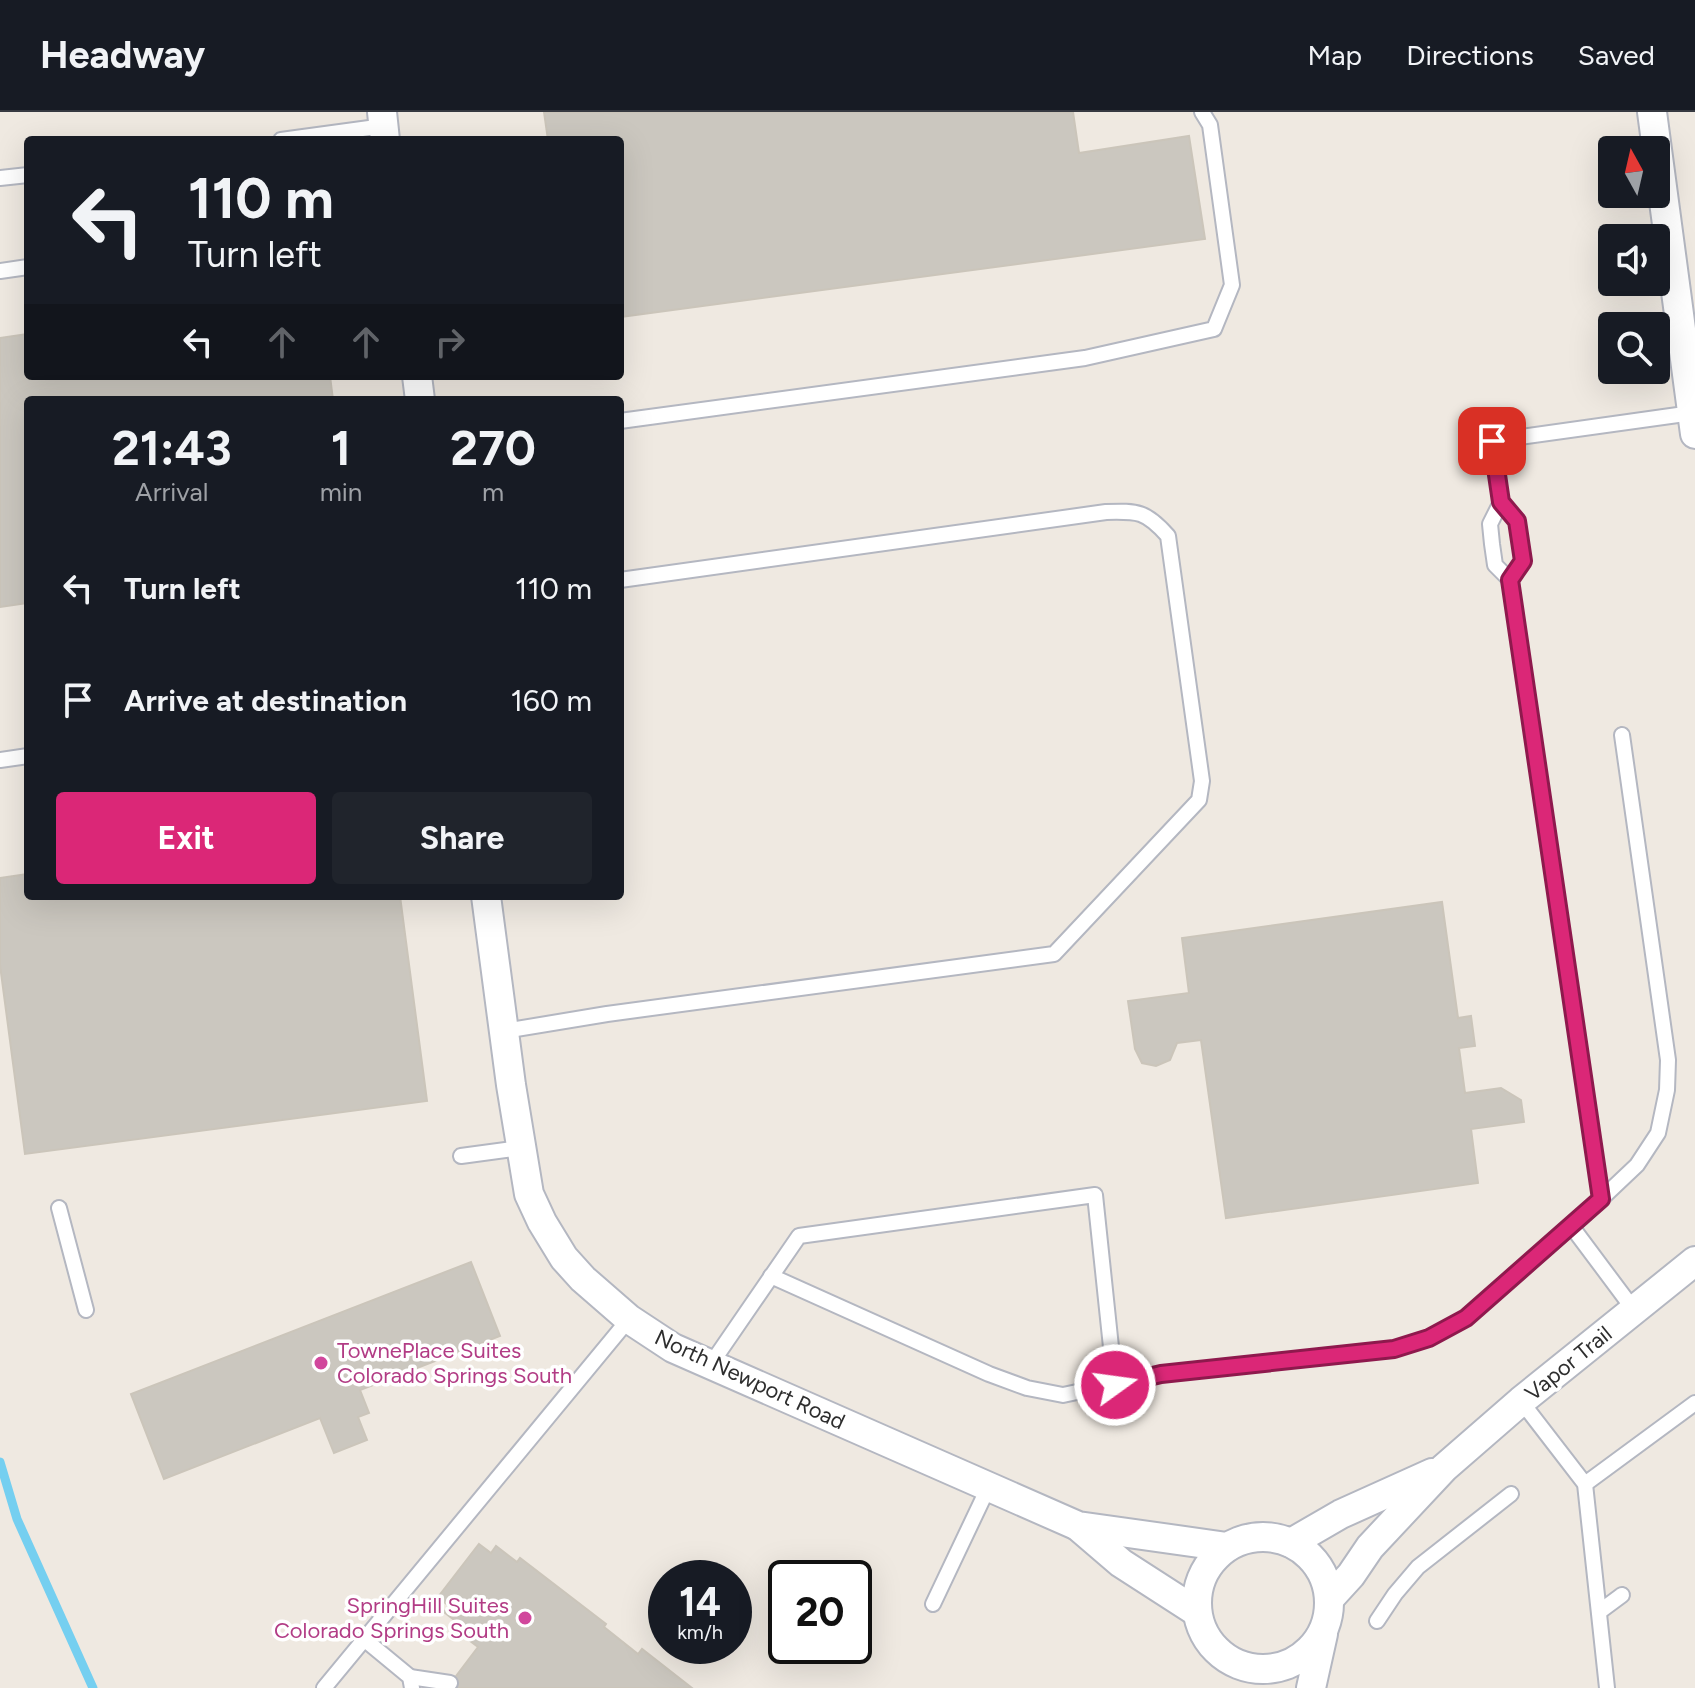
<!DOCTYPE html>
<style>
body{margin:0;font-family:Figtree,sans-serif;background:#20242c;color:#f1f3f6;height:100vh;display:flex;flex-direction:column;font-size:30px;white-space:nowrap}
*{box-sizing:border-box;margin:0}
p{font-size:26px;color:#9ea1a6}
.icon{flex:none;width:44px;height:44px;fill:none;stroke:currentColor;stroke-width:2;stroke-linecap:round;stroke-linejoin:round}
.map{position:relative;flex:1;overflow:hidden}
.panel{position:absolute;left:24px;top:284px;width:600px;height:504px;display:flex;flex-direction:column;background:#171b24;border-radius:8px;box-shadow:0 8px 32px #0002}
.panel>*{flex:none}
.hud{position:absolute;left:24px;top:24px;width:600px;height:244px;border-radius:8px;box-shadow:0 8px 32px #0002;background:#171b24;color:#f1f3f6;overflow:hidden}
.needle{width:52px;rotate:352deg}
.buttons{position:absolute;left:1598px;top:24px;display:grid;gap:16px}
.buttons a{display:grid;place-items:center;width:72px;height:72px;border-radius:8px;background:#171b24;box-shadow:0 8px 32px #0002;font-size:40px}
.speed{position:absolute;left:648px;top:1448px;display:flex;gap:16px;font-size:40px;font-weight:700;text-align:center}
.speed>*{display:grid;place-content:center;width:104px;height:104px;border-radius:50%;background:#171b24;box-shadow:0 8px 32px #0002;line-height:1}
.speed small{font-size:20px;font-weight:400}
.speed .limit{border:4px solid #111;border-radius:12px;background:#fff;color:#111}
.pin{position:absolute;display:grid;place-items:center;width:68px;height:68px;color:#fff;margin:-34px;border-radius:16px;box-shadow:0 4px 12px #0006}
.me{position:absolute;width:88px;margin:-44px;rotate:76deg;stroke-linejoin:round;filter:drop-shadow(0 0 6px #0008)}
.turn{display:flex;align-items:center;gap:28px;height:168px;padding:0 32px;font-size:36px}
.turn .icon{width:104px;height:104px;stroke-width:2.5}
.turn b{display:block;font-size:56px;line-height:68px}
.lanes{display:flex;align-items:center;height:76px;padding:0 32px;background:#0003;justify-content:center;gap:40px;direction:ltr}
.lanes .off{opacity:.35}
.eta{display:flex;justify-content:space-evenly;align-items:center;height:136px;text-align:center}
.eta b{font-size:48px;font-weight:700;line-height:56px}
.primary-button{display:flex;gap:16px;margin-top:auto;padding:16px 32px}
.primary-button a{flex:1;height:92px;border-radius:8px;background:#db2777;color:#fff;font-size:32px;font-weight:700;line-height:92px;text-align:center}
.primary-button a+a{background:#20242c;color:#f1f3f6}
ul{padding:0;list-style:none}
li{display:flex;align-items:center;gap:24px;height:112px;padding:0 32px}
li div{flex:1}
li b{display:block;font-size:30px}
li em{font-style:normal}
header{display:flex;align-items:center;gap:48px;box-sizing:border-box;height:112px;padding:0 40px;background:#171b24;border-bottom:2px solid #363941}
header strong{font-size:38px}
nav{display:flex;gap:44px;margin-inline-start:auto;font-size:28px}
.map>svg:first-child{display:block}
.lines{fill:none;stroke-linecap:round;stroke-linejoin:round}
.stream{stroke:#75cff0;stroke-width:9}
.building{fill:#cbc7bf;stroke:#cbc5ba;stroke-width:2}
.service-casing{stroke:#b4b7c1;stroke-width:18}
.minor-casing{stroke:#b4b7c1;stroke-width:32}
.service{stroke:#fff;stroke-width:14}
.minor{stroke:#fff;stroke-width:28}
.route-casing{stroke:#8e194d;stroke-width:20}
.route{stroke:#db2777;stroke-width:14}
.hotel-dot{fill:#d1479c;stroke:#fff;stroke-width:3}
.labels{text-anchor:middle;stroke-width:7;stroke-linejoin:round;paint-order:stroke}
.hotel-label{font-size:22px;fill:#b23c85;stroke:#fff;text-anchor:start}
.street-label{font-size:22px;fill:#2e2e2e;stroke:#fff}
</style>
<header>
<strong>Headway</strong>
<nav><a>Map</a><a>Directions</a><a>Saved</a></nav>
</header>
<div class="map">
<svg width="1695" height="1576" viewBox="0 0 1695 1576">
<rect width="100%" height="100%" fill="#efe9e1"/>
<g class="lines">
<polyline class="stream" points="0,1350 17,1407 93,1576"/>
</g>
<g class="building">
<polygon points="544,0 1073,0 1079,41 1189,24 1205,127 620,205 620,28 548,28"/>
<polygon points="28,222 28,264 330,264 333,288 28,288 28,491 0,495 0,226"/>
<polygon points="28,762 28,784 400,784 427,989 25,1042 0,853 0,766"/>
<polygon points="1442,790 1458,906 1471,904 1475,934 1459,936 1465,981 1501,976 1521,988 1524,1010 1471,1017 1478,1071 1226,1106 1201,928 1177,931 1170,948 1156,954 1142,951 1135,937 1128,889 1189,881 1182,826"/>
<polygon points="471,1150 500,1224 360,1278 369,1301 358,1305 367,1328 334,1341 320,1306 164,1367 131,1282"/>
<polygon points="479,1432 491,1441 496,1434 517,1450 520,1446 606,1512 604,1515 638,1542 642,1537 692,1576 447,1576 478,1535 462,1523 467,1518 444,1500 449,1494 438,1485"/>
</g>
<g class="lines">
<g class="service-casing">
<g id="service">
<polyline points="281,28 384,14"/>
<polyline points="0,66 28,63"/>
<polyline points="0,159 28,155"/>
<polyline points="620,309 1085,246 1214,217 1232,173 1210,13 1202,0"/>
<polyline points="1501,390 1490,412 1492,432 1495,453 1510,468 1601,1087"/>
<polyline points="1510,468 1523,449 1517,409 1501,390 1492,329 1692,301"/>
<polyline points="0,648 28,644"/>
<path d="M504,919L607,902L1054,842L1199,688L1202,669L1168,424C1146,399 1138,399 1106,400L620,468"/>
<polyline points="461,1044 520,1036"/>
<polyline points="59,1096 86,1198"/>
<polyline points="1572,1115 1634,1198"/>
<polyline points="771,1164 989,1262 1027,1276 1063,1283 1161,1262 1394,1237 1429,1226 1466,1206 1581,1106 1637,1053 1658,1021 1667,978 1668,948 1622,623"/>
<polyline points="711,1252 799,1124 1095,1083 1115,1273"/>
<polyline points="1521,1289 1585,1372 1607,1576"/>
<polyline points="1585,1372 1695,1291"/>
<polyline points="933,1492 988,1376"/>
<polyline points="1599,1500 1622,1483"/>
<polyline points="1377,1509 1395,1482 1418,1455 1511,1382"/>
<polyline points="364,1527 410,1565 412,1576"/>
<polyline points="410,1565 450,1571"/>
<polyline points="324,1576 629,1207"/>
</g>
</g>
<g class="minor-casing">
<g id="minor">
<polyline points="382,0 385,28"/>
<polyline points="1652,0 1695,322"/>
<polyline points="417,264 420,288"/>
<polyline points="486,784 511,973 529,1082 542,1110 564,1146 583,1167 629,1207 673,1236 1078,1414 1227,1435"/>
<polyline points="1079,1415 1121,1451 1197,1500"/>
<circle cx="1263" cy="1491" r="66"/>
<polyline points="1291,1431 1341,1402 1432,1361"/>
<polyline points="1330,1486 1351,1463 1370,1435 1444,1356 1521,1289 1695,1149"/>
<polyline points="1311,1576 1323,1522"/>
</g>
</g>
<use href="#service" class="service"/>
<use href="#minor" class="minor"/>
</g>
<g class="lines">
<g class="route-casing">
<polyline id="route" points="1115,1273 1161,1262 1394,1237 1429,1226 1466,1206 1601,1087 1510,468 1523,449 1517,409 1501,390 1492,329"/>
</g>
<use href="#route" class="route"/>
</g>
<g class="hotel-dot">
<circle cx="321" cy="1251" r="8"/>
<circle cx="525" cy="1506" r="8"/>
</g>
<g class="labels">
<g class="hotel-label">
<text x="337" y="1246">TownePlace Suites<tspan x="337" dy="25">Colorado Springs South</tspan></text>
<text x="509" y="1501" text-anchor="end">SpringHill Suites<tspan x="509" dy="25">Colorado Springs South</tspan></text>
</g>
<g class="street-label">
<text transform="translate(1568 1251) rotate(-39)" y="8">Vapor Trail</text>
<text transform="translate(750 1267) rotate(25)" y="8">North Newport Road</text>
</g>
</g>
</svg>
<div class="buttons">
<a><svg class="needle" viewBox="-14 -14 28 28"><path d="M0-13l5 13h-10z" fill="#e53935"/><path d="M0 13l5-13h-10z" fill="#9ea1a6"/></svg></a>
<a><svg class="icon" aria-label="sound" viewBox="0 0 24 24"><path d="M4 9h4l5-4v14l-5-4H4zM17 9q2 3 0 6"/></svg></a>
<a><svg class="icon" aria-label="search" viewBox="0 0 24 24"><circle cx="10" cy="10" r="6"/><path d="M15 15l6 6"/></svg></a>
</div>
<div class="speed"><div>14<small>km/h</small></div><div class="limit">20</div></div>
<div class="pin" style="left:1492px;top:329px;background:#d93025"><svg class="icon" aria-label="arrive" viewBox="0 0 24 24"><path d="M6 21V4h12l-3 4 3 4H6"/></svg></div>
<svg class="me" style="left:1115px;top:1273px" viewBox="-20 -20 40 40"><circle r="17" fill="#db2777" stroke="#fff" stroke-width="3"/><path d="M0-11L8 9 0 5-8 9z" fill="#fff"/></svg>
<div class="hud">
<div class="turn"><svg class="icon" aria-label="left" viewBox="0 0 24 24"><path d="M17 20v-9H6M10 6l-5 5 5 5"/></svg><div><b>110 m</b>Turn left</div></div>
<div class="lanes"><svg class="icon" aria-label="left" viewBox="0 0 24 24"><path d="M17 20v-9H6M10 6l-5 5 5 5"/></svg><svg class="icon off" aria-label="ahead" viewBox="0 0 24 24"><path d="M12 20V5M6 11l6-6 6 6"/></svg><svg class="icon off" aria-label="ahead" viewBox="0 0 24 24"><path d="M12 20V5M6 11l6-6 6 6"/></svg><svg class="icon off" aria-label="right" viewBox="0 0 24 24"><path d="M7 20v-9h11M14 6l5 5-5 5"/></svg></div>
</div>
<section class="panel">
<div class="eta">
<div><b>21:43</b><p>Arrival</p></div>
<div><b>1</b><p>min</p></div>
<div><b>270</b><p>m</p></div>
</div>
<ul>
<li><svg class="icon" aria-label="left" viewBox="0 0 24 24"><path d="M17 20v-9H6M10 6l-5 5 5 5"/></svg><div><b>Turn left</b></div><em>110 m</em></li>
<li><svg class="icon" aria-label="arrive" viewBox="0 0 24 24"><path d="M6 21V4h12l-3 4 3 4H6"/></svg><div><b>Arrive at destination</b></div><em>160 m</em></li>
</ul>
<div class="primary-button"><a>Exit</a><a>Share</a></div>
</section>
</div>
